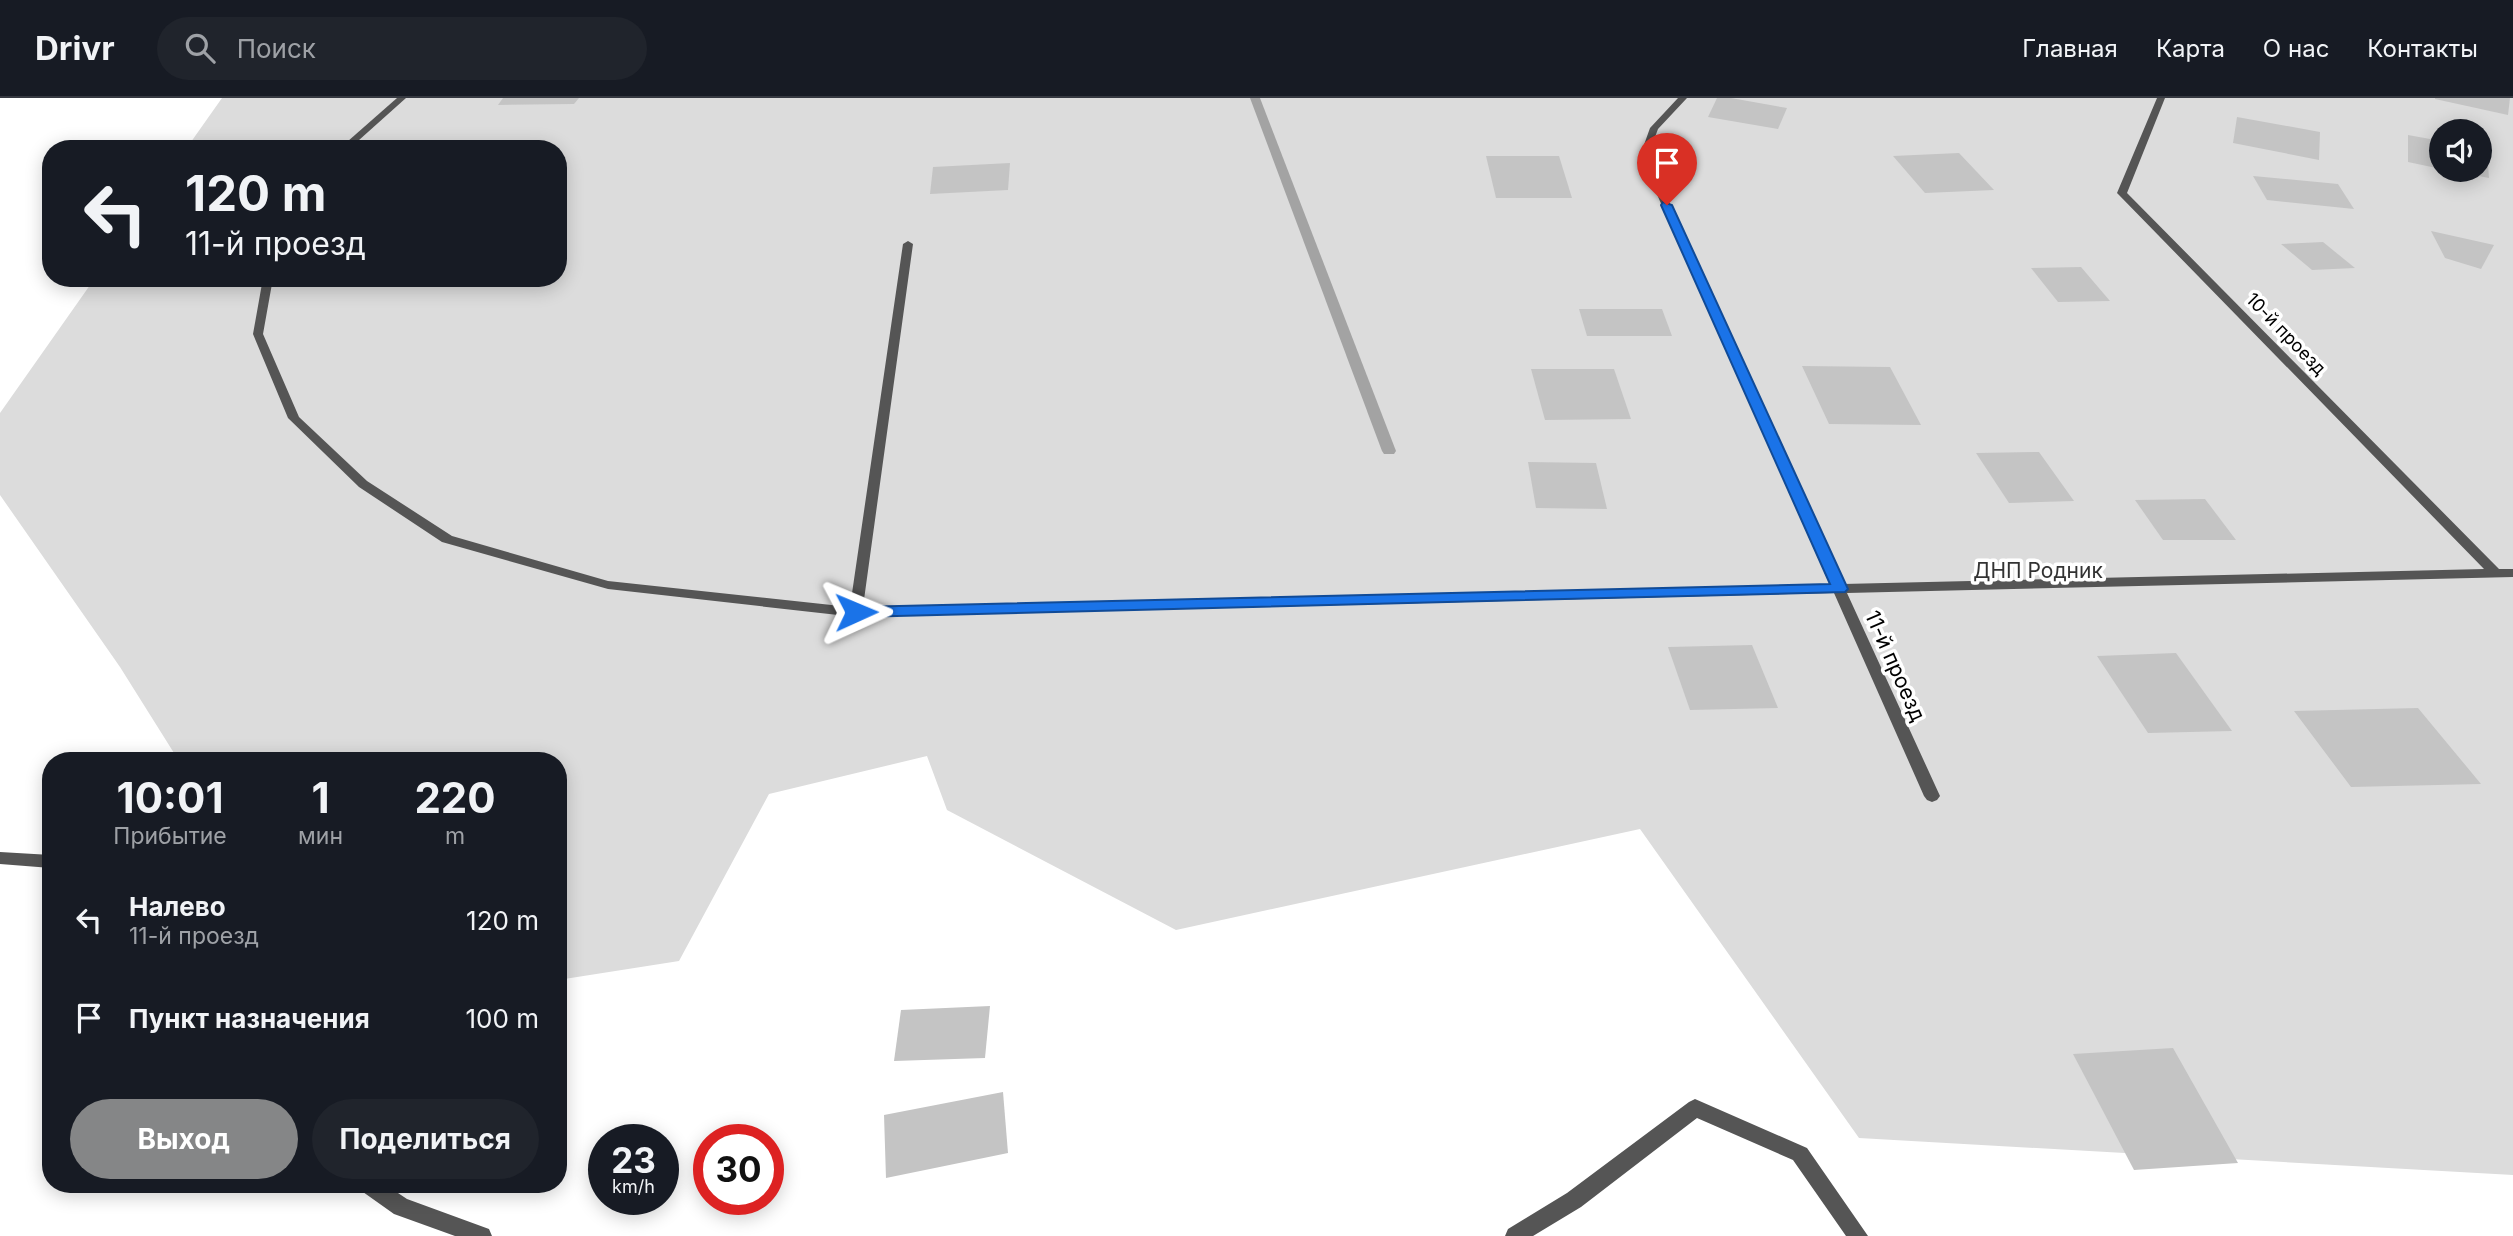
<!DOCTYPE html>
<html lang="ru">
<meta charset="utf-8">
<style>
body{margin:0;font-family:Inter,sans-serif;background:#20242c;color:#f1f3f6;height:100vh;display:flex;flex-direction:column;font-size:26px;white-space:nowrap}
*{box-sizing:border-box;margin:0}
p{font-size:23px;color:#9ea1a6}
.icon{flex:none;width:38px;height:38px;fill:none;stroke:currentColor;stroke-width:2;stroke-linecap:round;stroke-linejoin:round}
.map{position:relative;flex:1;overflow:hidden}
.panel{position:absolute;left:42px;top:654px;width:525px;height:441px;display:flex;flex-direction:column;background:#171b24;border-radius:28px;box-shadow:0 4px 18px #0003}
.panel>*{flex:none}
.hud{position:absolute;left:42px;top:42px;width:525px;height:147px;border-radius:28px;box-shadow:0 4px 18px #0003;background:#171b24;color:#f1f3f6;overflow:hidden}
.tools{position:absolute;left:2429px;top:21px;display:grid;gap:14px}
.tools a{display:grid;place-items:center;width:63px;height:63px;border-radius:50%;background:#171b24;box-shadow:0 4px 18px #0003;font-size:35px}
.speed{position:absolute;left:588px;top:1026px;display:flex;gap:14px;font-size:35px;font-weight:700;text-align:center}
.speed>*{display:grid;place-content:center;width:91px;height:91px;border-radius:50%;background:#171b24;box-shadow:0 4px 18px #0003;line-height:1}
.speed small{font-size:18px;font-weight:400}
.speed .limit{border:10px solid #d22;background:#fff;color:#111}
.pin{position:absolute;display:grid;place-items:center;width:60px;height:60px;color:#fff;margin:-72px -30px;border-radius:50% 50% 50% 0;rotate:-45deg;box-shadow:0 0 7px #0007}
.pin .icon{rotate:45deg}
.me{position:absolute;width:77px;margin:-38px;rotate:89deg;stroke-linejoin:round;filter:drop-shadow(0 0 5px #0008)}
.turn{display:flex;align-items:center;gap:24px;height:147px;padding:0 28px;font-size:32px}
.turn .icon{width:91px;height:91px;stroke-width:2.5}
.turn b{display:block;font-size:49px;line-height:60px}
.eta{display:flex;justify-content:space-evenly;align-items:center;height:119px;text-align:center}
.eta b{font-size:42px;font-weight:700;line-height:49px}
.cta{display:flex;gap:14px;margin-top:auto;padding:14px 28px}
.cta a{flex:1;height:80px;border-radius:42px;background:#858687;color:#fff;font-size:28px;font-weight:700;line-height:80px;text-align:center}
.cta a+a{background:#20242c;color:#f1f3f6}
ul{padding:0;list-style:none}
li{display:flex;align-items:center;gap:21px;height:98px;padding:0 28px}
li div{flex:1}
li b{display:block;font-size:26px}
li em{font-style:normal}
header{display:flex;align-items:center;gap:42px;box-sizing:border-box;height:98px;padding:0 35px;background:#171b24;border-bottom:2px solid #363941}
header strong{font-size:33px}
nav{display:flex;gap:38px;margin-inline-start:auto;font-size:24px}
.search{width:490px;height:63px;background:#20242c;display:flex;align-items:center;gap:18px;box-sizing:border-box;padding:0 24px;border-radius:38px;color:#9ea1a6;font-size:26px}
.map>svg:first-child{display:block}
.green{fill:#dcdcdc;fill-rule:evenodd}
.lines{fill:none;stroke-linecap:round;stroke-linejoin:round}
.stream{fill:#a3a3a3;fill-rule:evenodd}
.building{fill:#c4c4c4}
.minor{fill:#555;fill-rule:evenodd}
.route{fill:#1a73e8;stroke:#114b97;stroke-width:2}
.labels{text-anchor:middle;stroke-width:7;stroke-linejoin:round;paint-order:stroke}
.far-street-label{font-size:18px;fill:#000;stroke:#fff}
.park-label{font-size:21px;fill:#333;stroke:#fff}
.street-label{font-size:21px;fill:#000;stroke:#fff}
</style>
<header>
<strong>Drivr</strong>
<div class="search"><svg class="icon" aria-label="search" viewBox="0 0 24 24"><circle cx="10" cy="10" r="6"/><path d="M15 15l6 6"/></svg>Поиск</div>
<nav><a>Главная</a><a>Карта</a><a>О нас</a><a>Контакты</a></nav>
</header>
<div class="map">
<svg width="2513" height="1138" viewBox="0 0 2513 1138">
<rect width="100%" height="100%" fill="#fff"/>
<path class="green" d="M222,0H2513V1077L1859,1040L1640,731L1176,832L947,712L927,658L769,696L679,863L558,882V663H179L120,569L0,397V315L95,180H558V51H186ZM2441,33H2480V72H2441Z"/>
<g class="lines">
<polygon class="stream" points="1250,0 1260,0 1396,353 1394,356 1384,356 1382,353"/>
</g>
<g class="building">
<polygon points="503,0 579,0 574,6 498,7"/>
<polygon points="1717,0 1731,0 1787,10 1778,31 1708,19"/>
<polygon points="2435,0 2510,0 2508,17 2435,1"/>
<polygon points="2237,19 2320,34 2319,62 2233,45"/>
<polygon points="2408,37 2441,43 2441,71 2408,64"/>
<polygon points="2480,51 2487,53 2489,80 2453,73 2480,72"/>
<polygon points="1959,55 1994,92 1925,95 1893,58"/>
<polygon points="1486,58 1559,58 1572,100 1496,100"/>
<polygon points="1010,65 1008,92 930,96 933,69"/>
<polygon points="2253,78 2338,86 2354,111 2267,102"/>
<polygon points="2431,133 2494,147 2481,171 2445,160"/>
<polygon points="2323,144 2355,170 2312,172 2281,146"/>
<polygon points="2081,169 2110,203 2058,204 2031,170"/>
<polygon points="1579,211 1662,211 1672,238 1587,238"/>
<polygon points="1802,268 1890,269 1921,327 1829,326"/>
<polygon points="1531,271 1614,271 1631,321 1545,322"/>
<polygon points="2039,354 2074,403 2009,405 1976,355"/>
<polygon points="1528,364 1596,365 1607,411 1536,410"/>
<polygon points="2205,401 2236,442 2163,442 2135,402"/>
<polygon points="1752,547 1778,610 1690,612 1668,549"/>
<polygon points="2176,555 2232,633 2148,635 2097,558"/>
<polygon points="2418,610 2481,686 2351,689 2294,613"/>
<polygon points="990,908 985,960 894,963 901,912"/>
<polygon points="2173,950 2238,1065 2134,1072 2073,956"/>
<polygon points="1003,994 1008,1055 886,1080 884,1017"/>
</g>
<g class="lines">
<g class="minor">
<polygon points="397,0 406,0 349,51 339,51"/>
<polygon points="1678,0 1687,0 1658,31 1648,58 1843,486 2484,471 2119,97 2117,95 2157,0 2165,0 2127,95 2499,471 2513,471 2513,479 1847,495 1940,698 1937,702 1932,704 1927,702 1924,698 1834,495 856,519 608,491 442,444 359,389 288,320 253,236 263,180 273,180 263,236 299,319 367,383 452,438 608,483 850,509 903,146 908,143 913,146 863,509 1830,487 1640,58 1650,30"/>
<polygon points="0,754 51,757 51,770 0,766"/>
<polygon points="1695,1001 1807,1050 1868,1138 1846,1138 1793,1062 1697,1020 1581,1109 1533,1138 1505,1138 1508,1131 1567,1095 1689,1004"/>
<polygon points="361,1087 386,1087 407,1101 489,1131 492,1138 455,1138 394,1116 363,1094"/>
</g>
</g>
<polygon class="route" points="1663,104 1672,107 1848,491 1845,494 856,519 848,514 856,509 1830,486 1661,107"/>
<g class="labels">
<g class="far-street-label">
<text transform="translate(2286 236) rotate(46)" y="6">10-й проезд</text>
</g>
<g class="park-label">
<text x="2038" y="480">ДНП Родник</text>
</g>
<g class="street-label">
<text transform="translate(1895 568) rotate(66)" y="7">11-й проезд</text>
</g>
</g>
</svg>
<div class="tools">
<a><svg class="icon" aria-label="sound" viewBox="0 0 24 24"><path d="M4 9h4l5-4v14l-5-4H4zM17 9q2 3 0 6"/></svg></a>
</div>
<div class="speed"><div>23<small>km/h</small></div><div class="limit">30</div></div>
<div class="pin" style="left:1667px;top:107px;background:#d93025"><svg class="icon" aria-label="arrive" viewBox="0 0 24 24"><path d="M6 21V4h12l-3 4 3 4H6"/></svg></div>
<svg class="me" style="left:856px;top:514px" viewBox="-20 -20 40 40"><path d="M0-17L14 15 0 8-14 15z" fill="#1a73e8" stroke="#fff" stroke-width="4"/></svg>
<div class="hud">
<div class="turn"><svg class="icon" aria-label="left" viewBox="0 0 24 24"><path d="M17 20v-9H6M10 6l-5 5 5 5"/></svg><div><b>120 m</b>11-й проезд</div></div>
</div>
<section class="panel">
<div class="eta">
<div><b>10:01</b><p>Прибытие</p></div>
<div><b>1</b><p>мин</p></div>
<div><b>220</b><p>m</p></div>
</div>
<ul>
<li><svg class="icon" aria-label="left" viewBox="0 0 24 24"><path d="M17 20v-9H6M10 6l-5 5 5 5"/></svg><div><b>Налево</b><p>11-й проезд</p></div><em>120 m</em></li>
<li><svg class="icon" aria-label="arrive" viewBox="0 0 24 24"><path d="M6 21V4h12l-3 4 3 4H6"/></svg><div><b>Пункт назначения</b></div><em>100 m</em></li>
</ul>
<div class="cta"><a>Выход</a><a>Поделиться</a></div>
</section>
</div>
